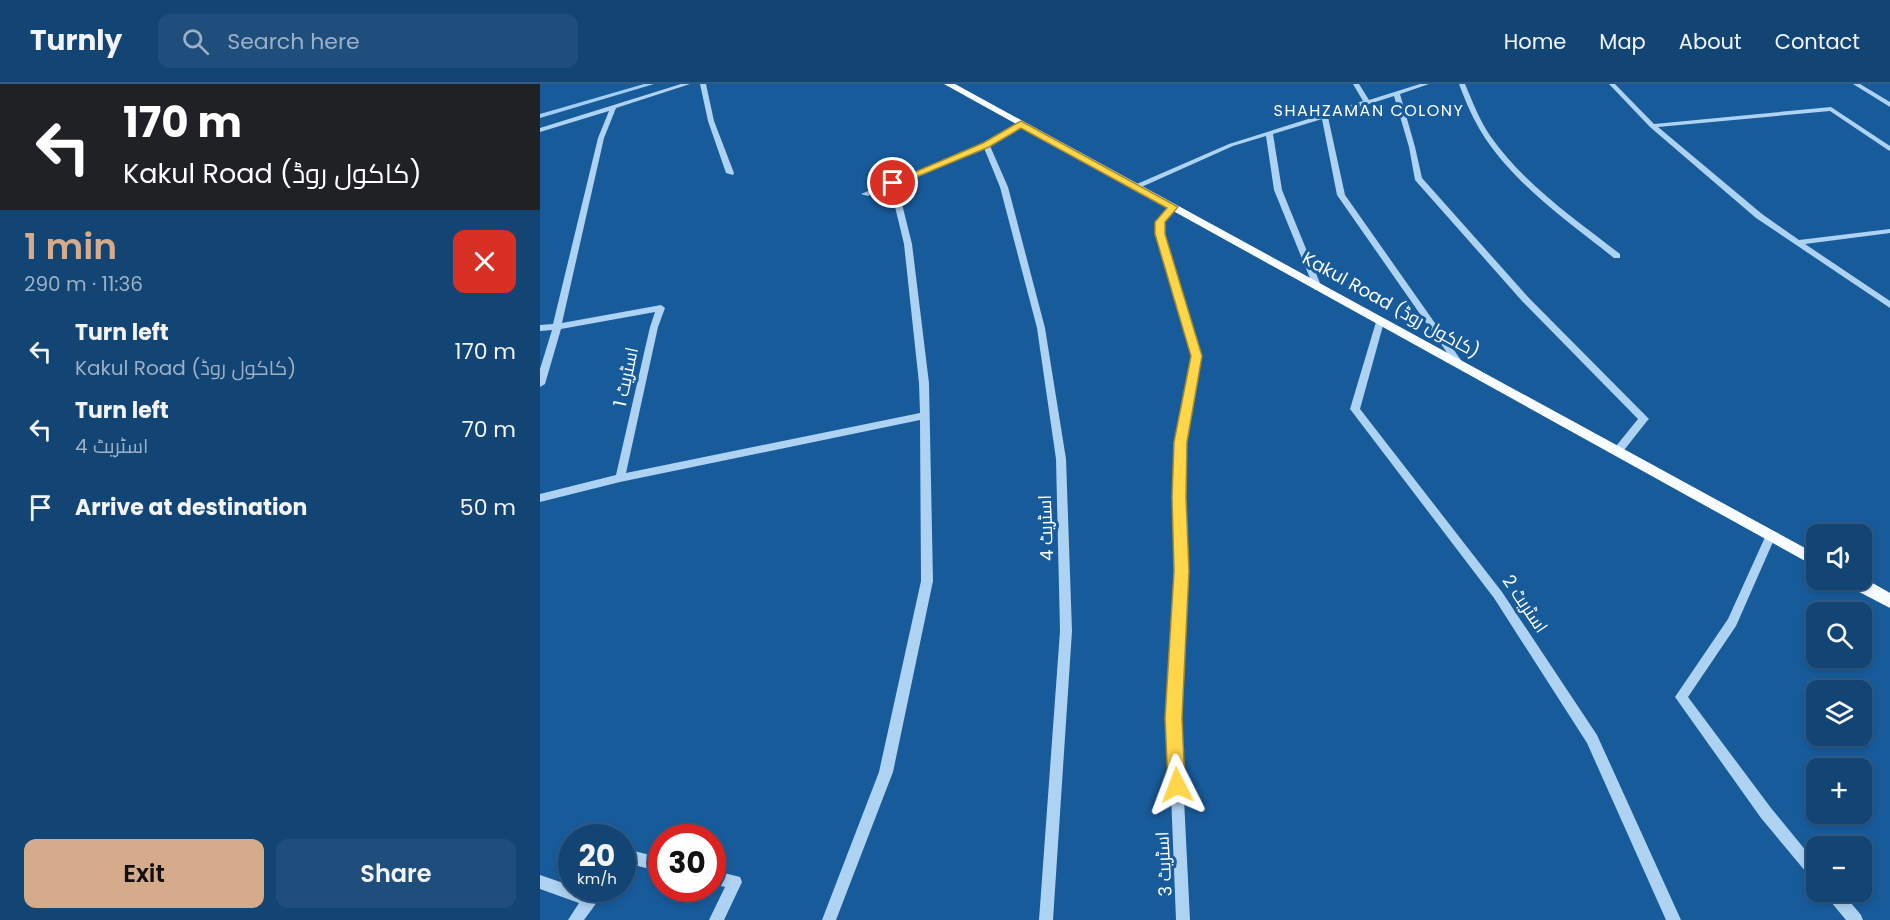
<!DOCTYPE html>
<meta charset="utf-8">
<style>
body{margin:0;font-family:Poppins,Cairo,sans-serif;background:#1f4e7c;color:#f1f3f6;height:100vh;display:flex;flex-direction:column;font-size:22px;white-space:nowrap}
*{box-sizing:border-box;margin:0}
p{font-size:20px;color:#9cb0c5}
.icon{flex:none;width:33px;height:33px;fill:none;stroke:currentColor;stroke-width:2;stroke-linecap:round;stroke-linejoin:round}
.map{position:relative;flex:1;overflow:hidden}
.sheet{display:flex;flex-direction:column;background:#124474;width:540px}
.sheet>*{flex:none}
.banner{background:#202124;color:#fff;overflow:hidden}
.tools{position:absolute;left:1266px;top:440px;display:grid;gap:12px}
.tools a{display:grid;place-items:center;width:66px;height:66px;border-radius:12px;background:#124474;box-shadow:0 3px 9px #0003,0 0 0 2px #315c86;font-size:30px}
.speed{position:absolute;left:18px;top:740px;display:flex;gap:12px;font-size:30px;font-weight:700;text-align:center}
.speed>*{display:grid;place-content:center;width:78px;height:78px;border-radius:50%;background:#124474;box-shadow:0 3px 9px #0003,0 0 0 2px #315c86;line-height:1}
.speed small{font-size:15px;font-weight:400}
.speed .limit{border:9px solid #d22;background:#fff;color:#111}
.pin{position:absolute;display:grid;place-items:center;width:51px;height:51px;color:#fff;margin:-26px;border:3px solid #fff;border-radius:50%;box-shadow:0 2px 6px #0007}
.me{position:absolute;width:66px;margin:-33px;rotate:357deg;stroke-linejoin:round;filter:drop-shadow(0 0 4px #0008)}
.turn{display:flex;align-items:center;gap:21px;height:126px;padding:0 24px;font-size:27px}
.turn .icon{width:78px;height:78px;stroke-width:2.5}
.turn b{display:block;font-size:42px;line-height:51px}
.round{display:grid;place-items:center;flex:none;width:63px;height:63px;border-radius:12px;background:#1f4e7c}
.headline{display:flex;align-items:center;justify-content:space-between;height:102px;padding:0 24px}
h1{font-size:36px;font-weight:600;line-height:45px;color:#d6ab8b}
.button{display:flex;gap:12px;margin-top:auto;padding:12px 24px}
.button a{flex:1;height:69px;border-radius:12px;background:#d6ab8b;color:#111;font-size:24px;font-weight:600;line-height:69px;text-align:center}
.button a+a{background:#1f4e7c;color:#f1f3f6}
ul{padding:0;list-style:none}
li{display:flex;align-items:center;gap:18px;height:78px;padding:0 24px}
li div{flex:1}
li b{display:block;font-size:22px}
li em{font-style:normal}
header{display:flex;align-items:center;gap:36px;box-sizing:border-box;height:84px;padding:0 30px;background:#124474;border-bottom:2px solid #315c86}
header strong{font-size:28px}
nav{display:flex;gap:33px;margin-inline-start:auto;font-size:21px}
.search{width:420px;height:54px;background:#1f4e7c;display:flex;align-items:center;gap:15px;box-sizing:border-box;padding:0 21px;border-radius:12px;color:#9cb0c5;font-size:22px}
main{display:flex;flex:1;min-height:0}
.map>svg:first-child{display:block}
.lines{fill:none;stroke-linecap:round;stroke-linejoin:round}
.stream{fill:#a1cef4;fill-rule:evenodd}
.minor{fill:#aed2f2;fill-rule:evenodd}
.major{fill:#f9fcff;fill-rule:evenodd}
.route{fill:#ffd54a;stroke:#a68a30;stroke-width:1.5}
.labels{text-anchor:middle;stroke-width:6;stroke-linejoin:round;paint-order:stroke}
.far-neighbourhood-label{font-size:16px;letter-spacing:1.5px;fill:#fff;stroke:#185b9b}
.street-label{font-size:18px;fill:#fff;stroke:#185b9b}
</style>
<header>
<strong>Turnly</strong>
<div class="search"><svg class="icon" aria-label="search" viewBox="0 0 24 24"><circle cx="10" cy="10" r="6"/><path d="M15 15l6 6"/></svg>Search here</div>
<nav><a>Home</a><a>Map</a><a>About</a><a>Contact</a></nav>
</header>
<main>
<section class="sheet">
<div class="banner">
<div class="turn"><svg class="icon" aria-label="left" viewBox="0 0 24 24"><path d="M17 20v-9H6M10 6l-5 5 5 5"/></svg><div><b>170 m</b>Kakul Road (کاکول روڈ)</div></div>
</div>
<div class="headline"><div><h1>1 min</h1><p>290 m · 11:36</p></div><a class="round" style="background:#d93025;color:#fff"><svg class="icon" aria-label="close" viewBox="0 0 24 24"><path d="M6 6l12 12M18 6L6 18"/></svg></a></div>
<ul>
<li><svg class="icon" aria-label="left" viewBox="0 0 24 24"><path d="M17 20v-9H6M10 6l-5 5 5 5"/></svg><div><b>Turn left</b><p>Kakul Road (کاکول روڈ)</p></div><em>170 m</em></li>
<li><svg class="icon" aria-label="left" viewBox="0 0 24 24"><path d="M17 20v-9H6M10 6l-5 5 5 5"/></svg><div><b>Turn left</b><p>اسٹریٹ 4</p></div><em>70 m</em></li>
<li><svg class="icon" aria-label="arrive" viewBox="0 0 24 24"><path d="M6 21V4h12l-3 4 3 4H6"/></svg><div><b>Arrive at destination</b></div><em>50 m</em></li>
</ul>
<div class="button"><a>Exit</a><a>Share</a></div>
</section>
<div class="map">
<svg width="1350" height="836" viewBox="0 0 1350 836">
<rect width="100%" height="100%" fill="#185b9b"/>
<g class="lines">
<polygon class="stream" points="104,0 114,0 0,34 0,30"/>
<g class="minor">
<polygon points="141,0 150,0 76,24 64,54 22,239 121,221 125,224 118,243 86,389 380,329 379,299 364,160 350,102 328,112 321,110 444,60 479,39 484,40 450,62 468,103 505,244 526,375 532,547 513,836 499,836 520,547 516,375 497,244 460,103 444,64 357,100 372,160 389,299 393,497 353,688 296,836 282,836 339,688 381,497 380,336 80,398 0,418 0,410 76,391 110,243 115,228 21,245 5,300 0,303 0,285 12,246 0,247 0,241 13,240 58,54 69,27 0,48 0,44"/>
<polygon points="160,0 166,0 174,37 194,89 193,91 186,89 168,37"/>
<polygon points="813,0 819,0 829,16 880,0 889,0 860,10 875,63 882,94 988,213 1107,333 1109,335 1107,337 1081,370 1077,371 1072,367 1098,335 982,217 875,96 869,63 854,12 788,33 805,111 923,279 925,281 923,283 917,283 797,111 782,35 733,50 742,106 782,204 781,206 775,206 774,204 734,106 726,52 693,62 597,105 590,103 689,60 781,31 782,29 787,29 823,17"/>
<path d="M919,0H925C933,19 940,37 951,53C985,101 1035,135 1080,170V174H1074C1029,138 978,103 945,54C934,37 926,19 919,0Z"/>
<polygon points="1069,0 1075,0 1114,40 1291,23 1350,62 1350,67 1348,66 1290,27 1118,43 1222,130 1259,156 1350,145 1350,149 1265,160 1350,217 1350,224 1216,134 1110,43"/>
<polygon points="1313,0 1320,0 1350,18 1350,23"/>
<polygon points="630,121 637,123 624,138 624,150 661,272 646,358 644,413 648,487 640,634 650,836 636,836 628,634 636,487 634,413 636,358 651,272 616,150 616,138"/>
<polygon points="840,235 844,238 820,325 962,508 1057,651 1141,836 1126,836 1047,659 954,514 810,325 836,238"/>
<polygon points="1231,447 1235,448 1236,451 1196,542 1148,613 1231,724 1276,779 1276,796 1271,794 1221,734 1135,613 1188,535 1226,451 1227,448"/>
<polygon points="82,764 122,774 122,788 82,778"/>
<polygon points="172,786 200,793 202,798 184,836 169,836 185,803 172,800"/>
<polygon points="0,791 32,802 32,804 47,808 49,804 64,804 55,821 44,836 28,836 39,819 0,805"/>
<polygon points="1284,807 1301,807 1321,831 1323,836 1306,836 1286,812"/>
</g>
<g class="major">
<polygon points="404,0 415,0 1276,470 1276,483"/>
<polygon points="1322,493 1350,509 1350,524 1304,500 1302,495"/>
</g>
</g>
<polygon class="route" points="481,37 638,123 625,138 625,150 662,272 647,358 646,413 649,487 642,634 645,701 643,708 637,710 631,708 628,701 625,634 634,487 632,413 634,358 651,272 615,150 615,138 627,124 481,44 449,63 357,101 349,99 443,59"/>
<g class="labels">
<g class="far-neighbourhood-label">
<text x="829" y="32">SHAHZAMAN COLONY</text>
</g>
<g class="street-label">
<text transform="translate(851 221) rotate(29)" y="6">Kakul Road (کاکول روڈ)</text>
<text transform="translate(86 293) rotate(-78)" y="6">اسٹریٹ 1</text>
<text transform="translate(506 444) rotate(-92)" y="6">اسٹریٹ 4</text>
<text transform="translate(985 520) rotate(56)" y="6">اسٹریٹ 2</text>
<text transform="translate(624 780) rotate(-93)" y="6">اسٹریٹ 3</text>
</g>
</g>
</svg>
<div class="tools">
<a><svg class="icon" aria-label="sound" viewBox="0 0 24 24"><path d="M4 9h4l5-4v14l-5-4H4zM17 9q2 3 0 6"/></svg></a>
<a><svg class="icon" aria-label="search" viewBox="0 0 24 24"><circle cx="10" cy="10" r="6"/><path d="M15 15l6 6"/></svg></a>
<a><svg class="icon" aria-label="layers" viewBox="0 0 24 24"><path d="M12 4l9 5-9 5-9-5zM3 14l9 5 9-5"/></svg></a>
<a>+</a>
<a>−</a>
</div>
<div class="speed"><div>20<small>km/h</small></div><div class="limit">30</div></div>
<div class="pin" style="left:353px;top:99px;background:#d93025"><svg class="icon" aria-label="arrive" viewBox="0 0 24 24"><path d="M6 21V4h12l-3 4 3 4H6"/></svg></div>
<svg class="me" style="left:637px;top:701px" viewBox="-20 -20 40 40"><path d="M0-17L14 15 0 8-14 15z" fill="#ffd54a" stroke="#fff" stroke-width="4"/></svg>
</div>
</main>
